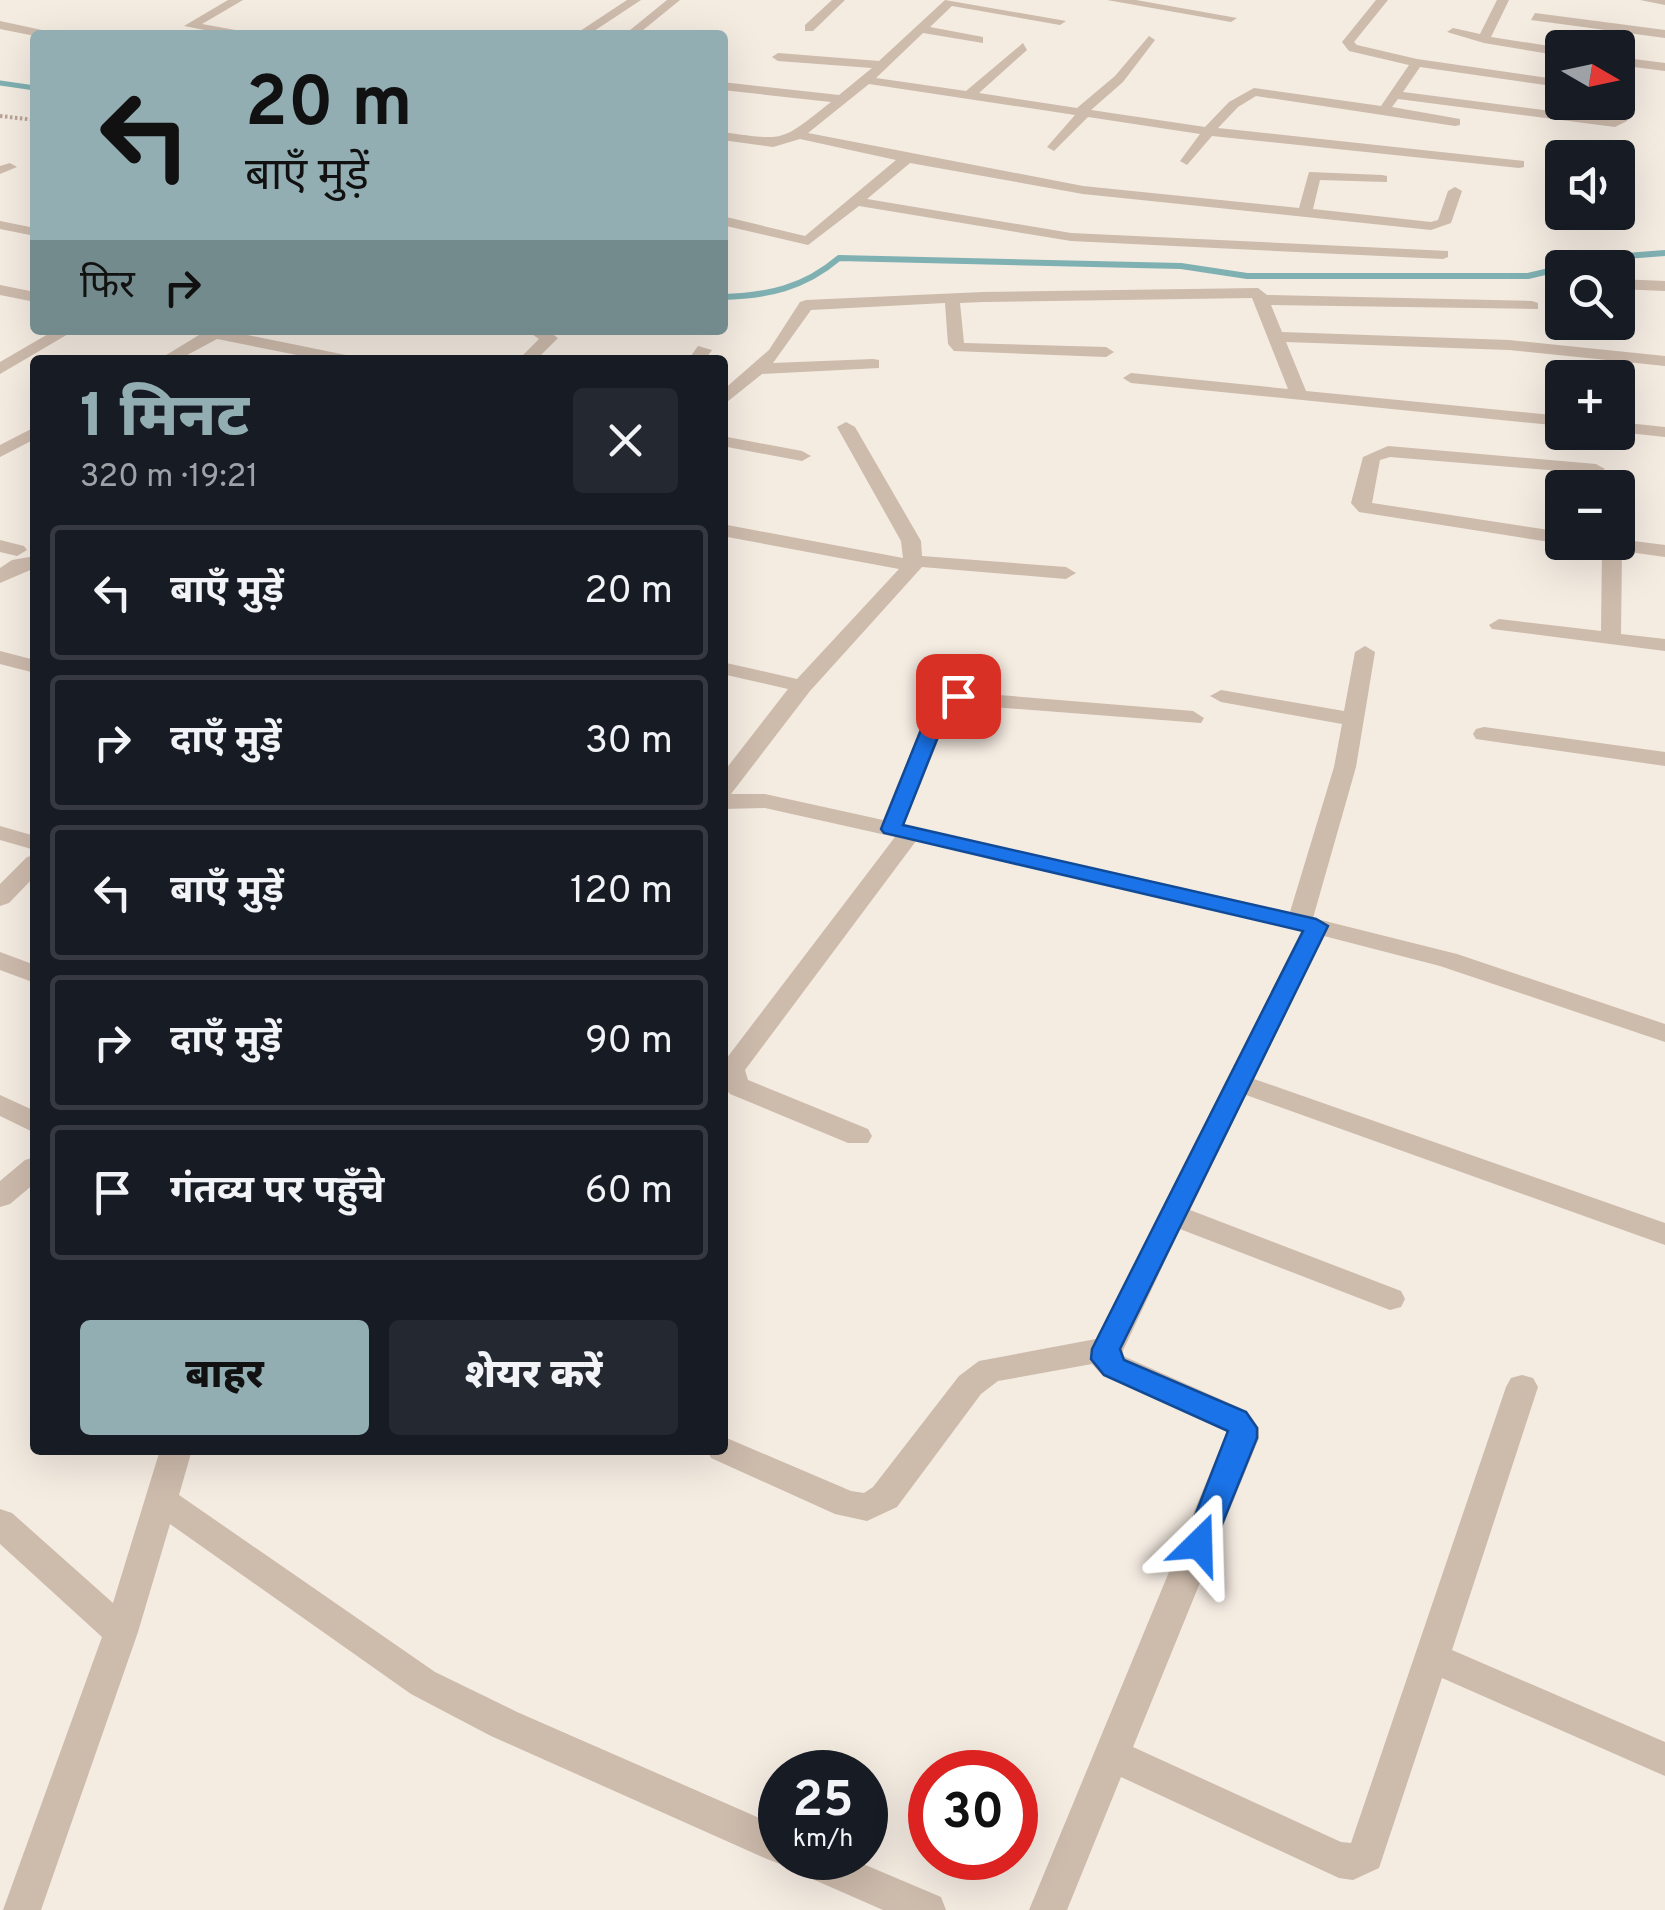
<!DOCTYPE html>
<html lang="hi">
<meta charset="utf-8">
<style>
body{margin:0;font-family:Overpass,"Noto Sans Devanagari",sans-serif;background:#242831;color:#f1f3f6;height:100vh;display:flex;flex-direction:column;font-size:38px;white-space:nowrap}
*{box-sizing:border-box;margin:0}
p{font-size:32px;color:#9ea1a6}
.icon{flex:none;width:55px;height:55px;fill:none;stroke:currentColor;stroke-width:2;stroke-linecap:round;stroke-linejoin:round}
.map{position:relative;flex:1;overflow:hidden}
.sheet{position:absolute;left:30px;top:355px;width:698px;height:1100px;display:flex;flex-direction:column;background:#171b24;border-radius:10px;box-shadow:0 10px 40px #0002}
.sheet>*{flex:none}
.guide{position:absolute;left:30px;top:30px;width:698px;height:305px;border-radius:10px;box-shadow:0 10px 40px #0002;background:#92aeb2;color:#111;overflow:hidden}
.needle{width:65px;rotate:99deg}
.controls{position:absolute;left:1545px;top:30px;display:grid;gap:20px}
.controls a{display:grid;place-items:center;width:90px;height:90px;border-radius:10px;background:#171b24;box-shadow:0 10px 40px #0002;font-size:50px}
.speed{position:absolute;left:758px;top:1750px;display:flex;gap:20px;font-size:50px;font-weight:700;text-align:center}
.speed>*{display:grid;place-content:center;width:130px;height:130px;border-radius:50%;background:#171b24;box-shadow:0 10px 40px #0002;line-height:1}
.speed small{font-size:25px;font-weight:400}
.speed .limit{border:15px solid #d22;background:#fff;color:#111}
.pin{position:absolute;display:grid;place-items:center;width:85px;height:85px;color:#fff;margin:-42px;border-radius:20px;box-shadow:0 5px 15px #0006}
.me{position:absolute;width:110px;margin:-55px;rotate:22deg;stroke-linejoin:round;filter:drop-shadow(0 0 8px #0008)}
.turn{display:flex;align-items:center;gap:35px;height:210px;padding:0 50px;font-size:45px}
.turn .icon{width:130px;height:130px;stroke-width:2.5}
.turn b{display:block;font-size:70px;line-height:85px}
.then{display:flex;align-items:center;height:95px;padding:0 50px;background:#0003;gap:20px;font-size:38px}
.round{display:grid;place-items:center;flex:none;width:105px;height:105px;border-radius:10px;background:#242831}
.head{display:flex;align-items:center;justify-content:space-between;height:170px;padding:0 50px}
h1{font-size:60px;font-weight:800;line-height:75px;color:#92aeb2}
.button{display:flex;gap:20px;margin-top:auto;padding:20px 50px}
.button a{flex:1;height:115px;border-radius:10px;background:#92aeb2;color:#111;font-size:40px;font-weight:800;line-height:115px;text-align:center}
.button a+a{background:#242831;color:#f1f3f6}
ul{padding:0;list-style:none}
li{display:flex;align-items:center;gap:30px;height:135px;margin:0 20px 15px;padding:0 30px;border:5px solid #363941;border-radius:10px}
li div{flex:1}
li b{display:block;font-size:38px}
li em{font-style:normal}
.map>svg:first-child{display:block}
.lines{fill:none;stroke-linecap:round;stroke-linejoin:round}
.stream-far1{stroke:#7fb0b2;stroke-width:5}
.stream{stroke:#7fb0b2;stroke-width:6}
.path{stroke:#b9a596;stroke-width:4;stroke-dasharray:2.5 2.5;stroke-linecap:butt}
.minor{fill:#cdbbac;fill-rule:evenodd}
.route{fill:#1a73e8;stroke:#114b97;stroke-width:2.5}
</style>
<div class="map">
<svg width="1665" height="1910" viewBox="0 0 1665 1910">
<rect width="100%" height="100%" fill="#f4ebe1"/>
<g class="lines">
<polyline class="stream-far1" points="0,83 35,88"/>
<g class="stream">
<polyline points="1566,268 1613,257 1665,253"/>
<path d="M722,297C767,296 804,288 839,258L1181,266L1247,276H1528L1562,268"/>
</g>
<polyline class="path" points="0,116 35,120"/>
<g class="minor">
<polygon points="228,0 243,0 202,24 263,35 230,35 184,26"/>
<polygon points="627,0 641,0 588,35 574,35"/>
<polygon points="667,0 680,0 637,35 624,35"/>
<polygon points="832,0 845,0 813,31 805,31 805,25"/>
<path d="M945,0L1066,21L1060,25L952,6L930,27L983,37V43L923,33L876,78L966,91L1023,43L1027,50L979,93L1077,108L1115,76L1149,36L1155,40L1123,82L1091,110L1205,127L1229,102L1254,88L1381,106L1409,65L1349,51L1342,42L1376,0H1388L1354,42L1357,45L1417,59L1562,80L1559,87L1420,67L1403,92L1614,119L1624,86L1635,89L1627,121L1615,127L1398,99L1392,107L1460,119V125L1455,126L1256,96L1238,107L1218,128L1524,161V167L1519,168L1212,136L1187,165L1180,161L1200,134L1088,117L1054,151L1047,147L1075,115L869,84L808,133L1083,186L1299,208L1309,172L1382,175L1387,176V182L1320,180L1313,209L1431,222L1438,220L1448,191L1455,187L1462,191L1451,223L1431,230L1083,194L910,163L867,199L1071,233L1448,251V257L1443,259L1071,241L859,206L808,245L722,225V216L805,236L896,160L800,139L773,147L722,140V132C787,141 780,142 831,102L722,90V82L839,95L872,68L778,61L772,57L778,53L879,61Z"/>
<polygon points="1107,0 1136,0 1237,18 1231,22"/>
<polygon points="1497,0 1509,0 1491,37 1562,48 1562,56 1484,43 1447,32 1453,28 1480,34"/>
<polygon points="1640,0 1665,0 1665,5"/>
<polygon points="1535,13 1665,30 1665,38 1531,20"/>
<polygon points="0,21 51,32 53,35 35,36 0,29"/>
<polygon points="1618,57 1665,63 1665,71 1618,65"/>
<polygon points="10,163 17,167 0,174 0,166"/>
<polygon points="0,221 35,228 35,236 0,229"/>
<polygon points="1618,279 1665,281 1665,291 1618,289"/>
<polygon points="0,285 35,292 35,302 0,295"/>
<polygon points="1258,288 1267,295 1532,301 1538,303 1538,309 1271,305 1282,332 1509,340 1665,356 1665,366 1509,350 1286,342 1306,391 1562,416 1562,426 1131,383 1123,378 1131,373 1288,389 1252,298 983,302 960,303 964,343 1106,347 1114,352 1106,357 954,351 948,344 945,303 811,310 773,363 873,359 879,360 879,368 762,374 722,406 722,391 769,350 800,302 806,300 983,292"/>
<polygon points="55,330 75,330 0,374 0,362"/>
<polygon points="191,330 223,330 346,355 354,360 322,360 217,339 178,360 158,360 199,335"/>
<polygon points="526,330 547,330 558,338 536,360 518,360 539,339"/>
<polygon points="698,346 712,350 705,360 688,360"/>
<polygon points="846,422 855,427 921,541 922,556 1066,567 1076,573 1066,579 922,567 810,691 731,794 765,794 883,820 932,700 950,691 1193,711 1204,718 1201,723 953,704 904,825 1290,912 1334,767 1342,724 1221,702 1210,696 1221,690 1344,711 1355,652 1365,646 1375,652 1356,767 1313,918 1457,954 1665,1024 1665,1042 1440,966 1324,936 1254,1079 1665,1223 1665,1245 1246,1095 1190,1210 1401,1291 1405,1299 1401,1307 1390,1310 1180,1229 1121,1355 1247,1411 1259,1428 1259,1438 1133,1747 1341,1842 1351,1843 1506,1387 1511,1378 1522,1375 1533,1378 1538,1387 1452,1650 1665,1742 1665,1776 1442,1678 1379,1868 1353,1880 1339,1878 1121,1777 1067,1910 1029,1910 1227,1432 1103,1376 1092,1364 998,1381 981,1394 897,1507 867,1521 835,1514 711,1458 707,1450 722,1450 722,1436 851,1491 864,1493 873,1487 959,1376 979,1361 1096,1339 1302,930 916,841 745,1070 748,1080 868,1129 872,1136 868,1143 848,1143 730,1094 722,1086 723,1063 895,837 765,808 722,809 722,774 788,689 722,674 722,662 797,679 899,569 722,536 722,524 903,558 901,541 837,427"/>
<polygon points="1618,422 1665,427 1665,437 1618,432"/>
<polygon points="35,427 35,439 0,457 0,445"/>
<polygon points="722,436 802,451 811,456 802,461 722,446"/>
<polygon points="1388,446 1596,464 1605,469 1596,474 1390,457 1380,460 1372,503 1562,532 1562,542 1567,542 1562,544 1359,512 1351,503 1363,457"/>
<polygon points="1618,539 1665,545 1665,557 1622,551 1621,634 1665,639 1665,651 1492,629 1489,625 1499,619 1601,631 1602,548 1590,542 1618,542"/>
<polygon points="0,540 24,546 27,550 17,556 0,552"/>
<polygon points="35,556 35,568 0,583 0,568 12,560"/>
<polygon points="0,651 35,660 35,673 0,664"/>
<polygon points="1484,727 1665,752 1665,766 1476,739 1473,734 1476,729"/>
<polygon points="0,826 35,836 35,850 0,840"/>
<polygon points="35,855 35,876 9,903 0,906 0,884 27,857"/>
<polygon points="0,952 35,965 35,983 0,970"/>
<polygon points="0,1095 35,1111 35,1133 0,1116"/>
<polygon points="35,1157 35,1183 10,1204 0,1207 0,1181 25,1160"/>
<polygon points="160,1450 192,1450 179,1495 435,1672 517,1712 780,1827 780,1858 849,1858 941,1897 946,1910 883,1910 794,1871 789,1860 780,1864 767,1859 491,1736 411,1694 170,1524 138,1632 41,1910 3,1910 102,1637 0,1544 0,1509 12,1513 113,1603"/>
</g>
</g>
<polygon class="route" points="958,690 968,696 951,704 903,825 1316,919 1328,926 1120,1349 1124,1360 1246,1412 1257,1428 1257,1438 1214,1544 1210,1553 1199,1557 1188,1553 1184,1544 1228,1431 1104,1375 1091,1359 1092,1349 1303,931 884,833 881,829 933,700"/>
</svg>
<div class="controls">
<a><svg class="needle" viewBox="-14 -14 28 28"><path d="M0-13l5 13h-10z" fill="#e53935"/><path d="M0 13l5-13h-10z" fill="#9ea1a6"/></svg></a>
<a><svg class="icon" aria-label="sound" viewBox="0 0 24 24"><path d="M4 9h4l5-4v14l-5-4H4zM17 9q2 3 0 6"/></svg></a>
<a><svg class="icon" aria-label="search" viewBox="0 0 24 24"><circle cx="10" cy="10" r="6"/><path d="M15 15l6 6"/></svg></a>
<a>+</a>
<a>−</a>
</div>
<div class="speed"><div>25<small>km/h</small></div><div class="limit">30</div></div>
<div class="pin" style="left:958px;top:696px;background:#d93025"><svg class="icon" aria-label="arrive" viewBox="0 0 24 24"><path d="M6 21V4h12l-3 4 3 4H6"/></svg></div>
<svg class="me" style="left:1199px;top:1544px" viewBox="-20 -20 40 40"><path d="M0-17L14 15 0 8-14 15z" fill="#1a73e8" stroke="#fff" stroke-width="4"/></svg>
<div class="guide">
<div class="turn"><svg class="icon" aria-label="left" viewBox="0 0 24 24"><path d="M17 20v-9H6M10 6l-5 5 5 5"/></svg><div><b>20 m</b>बाएँ मुड़ें</div></div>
<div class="then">फिर<svg class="icon" aria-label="right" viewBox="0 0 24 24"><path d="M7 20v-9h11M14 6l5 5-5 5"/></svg></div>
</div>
<section class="sheet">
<div class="head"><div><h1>1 मिनट</h1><p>320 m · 19:21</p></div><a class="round"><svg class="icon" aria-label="close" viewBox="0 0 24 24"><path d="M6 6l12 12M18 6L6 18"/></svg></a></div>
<ul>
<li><svg class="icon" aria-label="left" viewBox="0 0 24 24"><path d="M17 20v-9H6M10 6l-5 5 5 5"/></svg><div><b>बाएँ मुड़ें</b></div><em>20 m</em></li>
<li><svg class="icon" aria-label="right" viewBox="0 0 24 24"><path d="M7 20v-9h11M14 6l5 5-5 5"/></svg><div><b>दाएँ मुड़ें</b></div><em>30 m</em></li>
<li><svg class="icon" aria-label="left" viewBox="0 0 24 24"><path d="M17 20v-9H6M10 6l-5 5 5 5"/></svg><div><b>बाएँ मुड़ें</b></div><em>120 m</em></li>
<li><svg class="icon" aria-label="right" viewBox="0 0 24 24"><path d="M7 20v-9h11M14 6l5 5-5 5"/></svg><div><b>दाएँ मुड़ें</b></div><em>90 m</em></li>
<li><svg class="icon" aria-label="arrive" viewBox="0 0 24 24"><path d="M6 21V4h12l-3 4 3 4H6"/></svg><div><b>गंतव्य पर पहुँचे</b></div><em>60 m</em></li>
</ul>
<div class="button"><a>बाहर</a><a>शेयर करें</a></div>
</section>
</div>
